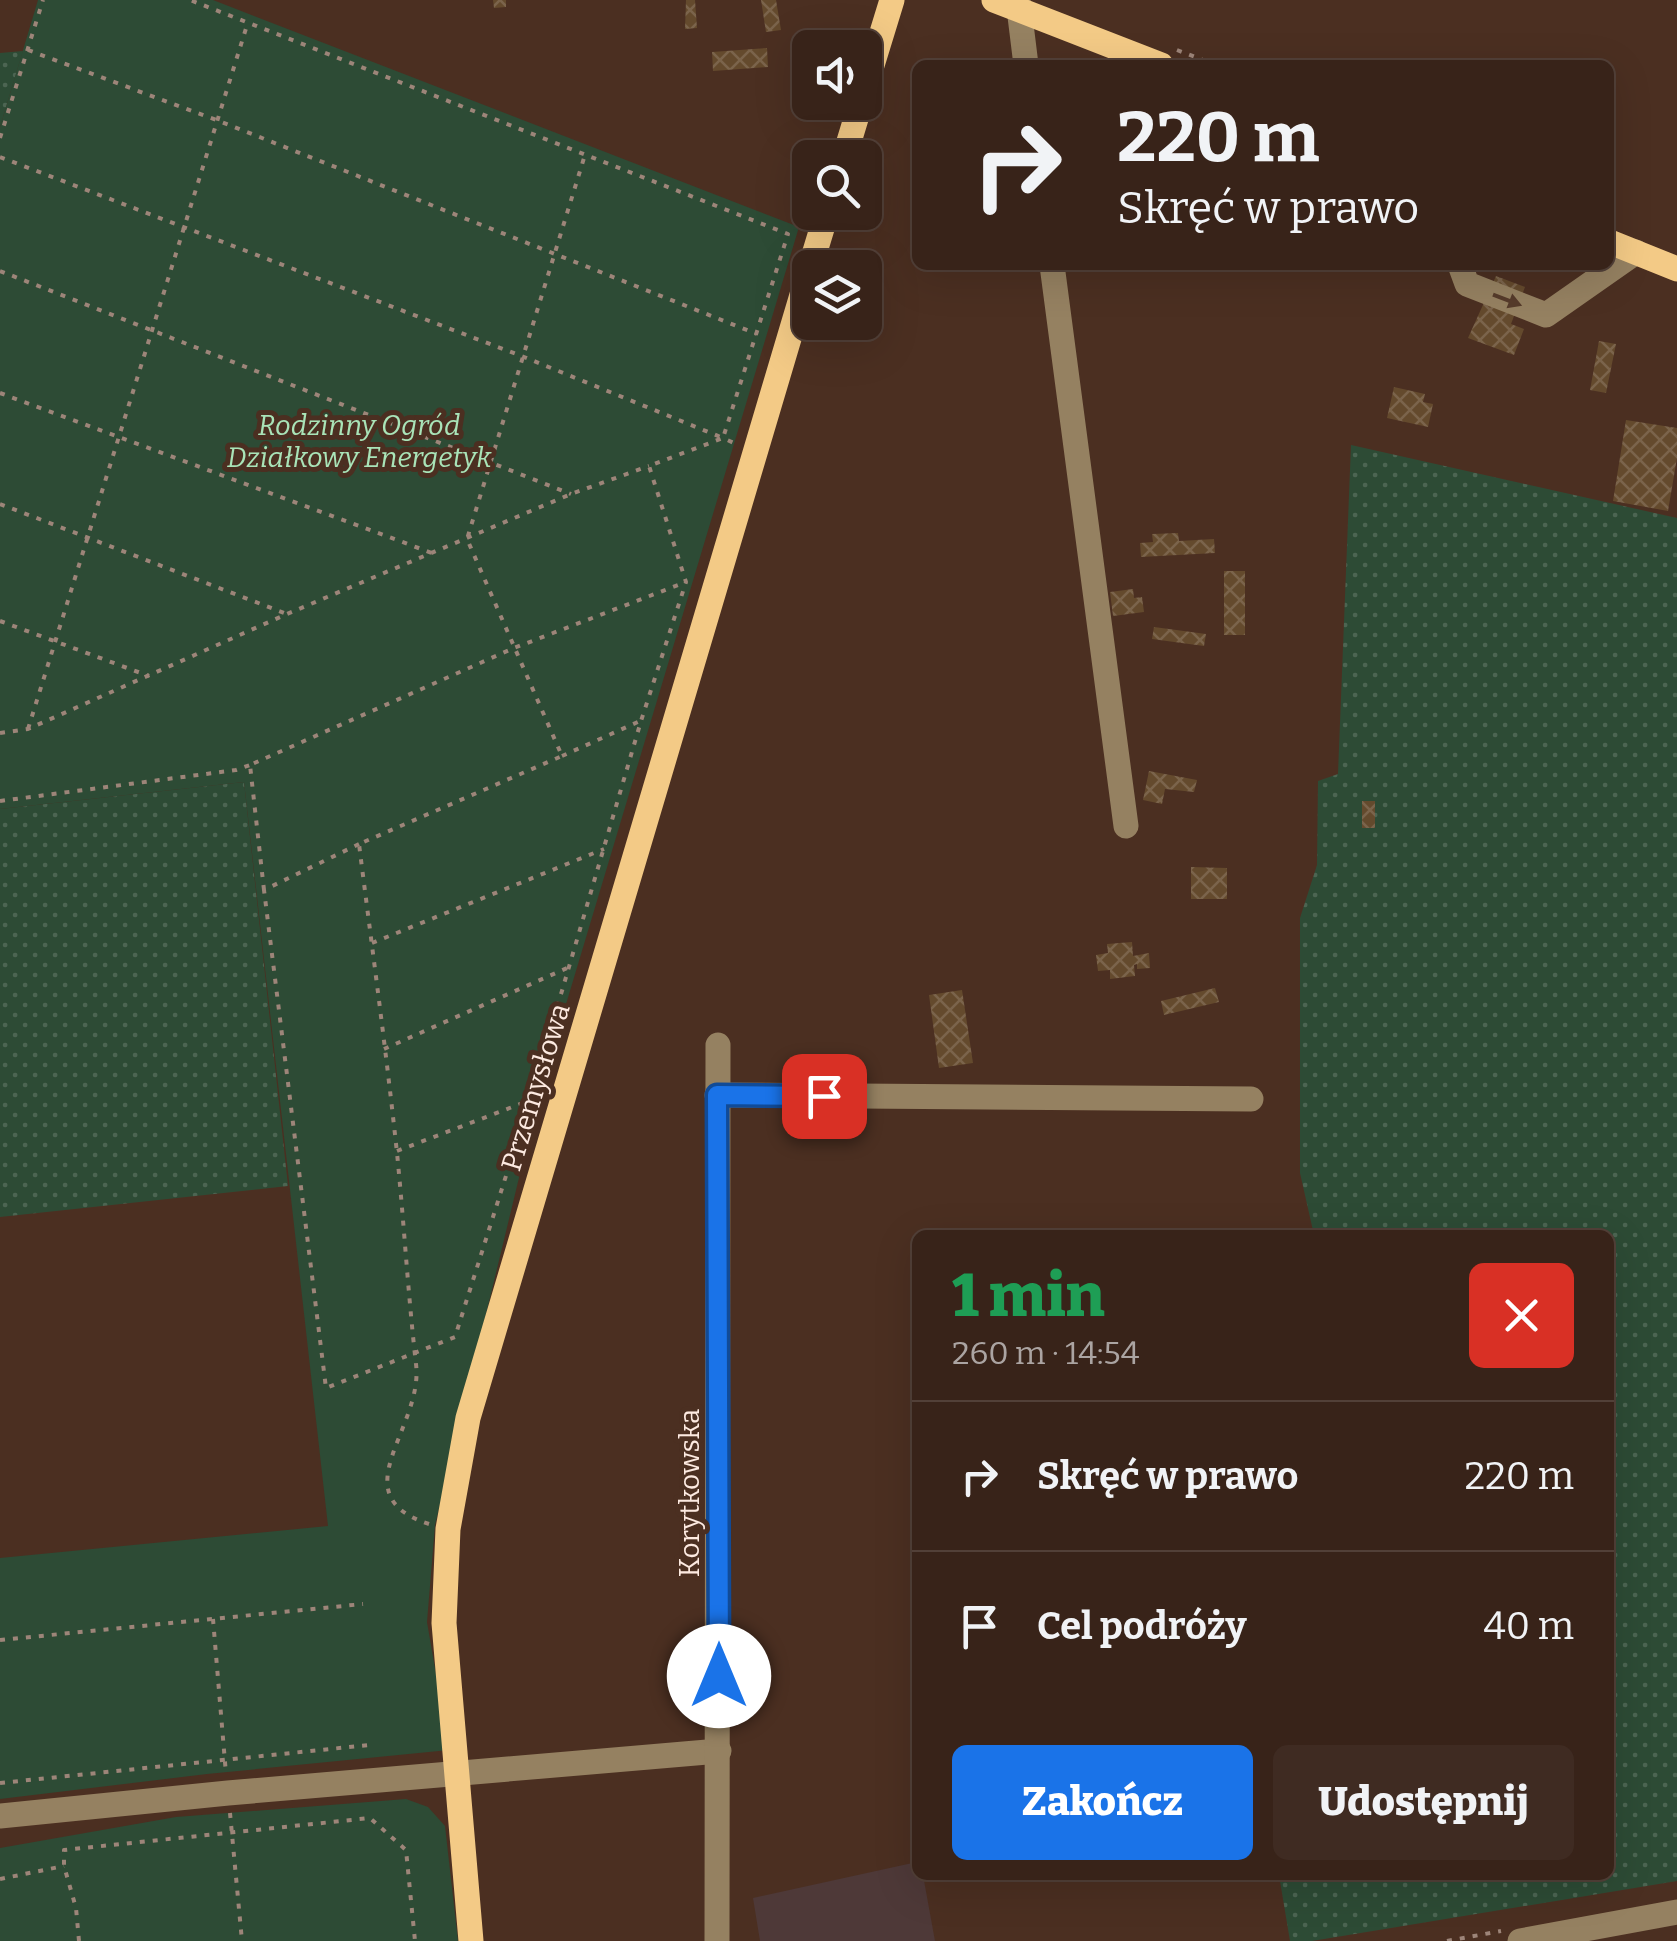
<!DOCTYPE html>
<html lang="pl">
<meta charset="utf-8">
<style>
body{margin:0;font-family:Bitter,serif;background:#3f2b22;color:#f1f3f6;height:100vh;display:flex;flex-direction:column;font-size:38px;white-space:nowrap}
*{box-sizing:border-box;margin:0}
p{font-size:32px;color:#aba4a2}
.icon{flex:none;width:55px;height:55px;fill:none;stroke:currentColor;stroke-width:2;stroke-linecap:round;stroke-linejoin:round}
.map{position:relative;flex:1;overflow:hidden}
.details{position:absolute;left:912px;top:1230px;width:702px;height:650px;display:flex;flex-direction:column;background:#382319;border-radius:15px;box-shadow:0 10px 40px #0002,0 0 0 2px #524038}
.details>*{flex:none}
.top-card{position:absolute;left:912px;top:60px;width:702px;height:210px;border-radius:15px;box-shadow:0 10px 40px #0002,0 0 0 2px #524038;background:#382319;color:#f1f3f6;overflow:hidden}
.buttons{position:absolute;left:792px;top:30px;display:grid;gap:20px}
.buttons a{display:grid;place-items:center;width:90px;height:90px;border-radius:15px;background:#382319;box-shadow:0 10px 40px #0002,0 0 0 2px #524038;font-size:50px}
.pin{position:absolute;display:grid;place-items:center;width:85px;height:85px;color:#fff;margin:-42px;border-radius:20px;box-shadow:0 5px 15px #0006}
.me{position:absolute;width:110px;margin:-55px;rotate:0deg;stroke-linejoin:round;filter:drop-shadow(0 0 8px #0008)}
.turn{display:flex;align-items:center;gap:35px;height:210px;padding:0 40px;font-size:45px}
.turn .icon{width:130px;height:130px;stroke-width:2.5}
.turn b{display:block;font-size:70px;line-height:85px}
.round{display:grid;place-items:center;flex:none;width:105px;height:105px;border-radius:15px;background:#3f2b22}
.summary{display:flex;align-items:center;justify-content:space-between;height:170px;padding:0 40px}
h1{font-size:60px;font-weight:800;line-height:75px;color:#1e9e55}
.cta{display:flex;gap:20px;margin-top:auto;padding:20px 40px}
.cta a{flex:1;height:115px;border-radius:15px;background:#1a73e8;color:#fff;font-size:40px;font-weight:800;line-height:115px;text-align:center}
.cta a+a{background:#3f2b22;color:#f1f3f6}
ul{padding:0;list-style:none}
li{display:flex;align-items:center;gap:30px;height:150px;padding:0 40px;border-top:2px solid #524038}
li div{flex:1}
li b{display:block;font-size:38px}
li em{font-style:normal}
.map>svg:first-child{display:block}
.industrial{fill:#4e3938}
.grass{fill:url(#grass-dots)}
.green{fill:#2d4b35}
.building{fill:url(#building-cross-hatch)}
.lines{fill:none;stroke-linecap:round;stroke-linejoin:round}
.path{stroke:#9d8579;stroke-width:4;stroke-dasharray:5 8;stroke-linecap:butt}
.minor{stroke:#958161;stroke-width:25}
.major{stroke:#f3ca86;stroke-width:25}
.oneway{fill:#563b2b}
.route-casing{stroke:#114b97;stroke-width:25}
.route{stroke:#1a73e8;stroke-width:18}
.labels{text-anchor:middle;stroke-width:10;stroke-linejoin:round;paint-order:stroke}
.park-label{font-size:28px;font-style:italic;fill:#a9e4b8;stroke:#4b2f21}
.street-label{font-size:28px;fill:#fdeae1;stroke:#4b2f21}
</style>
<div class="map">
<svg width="1677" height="1941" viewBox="0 0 1677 1941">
<defs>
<pattern id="grass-dots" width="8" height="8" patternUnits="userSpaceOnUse" patternTransform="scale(2.5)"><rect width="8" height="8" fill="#2d4b35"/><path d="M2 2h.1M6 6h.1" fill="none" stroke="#4c6552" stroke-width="1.8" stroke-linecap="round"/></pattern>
<pattern id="building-cross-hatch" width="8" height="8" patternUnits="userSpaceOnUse" patternTransform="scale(2.5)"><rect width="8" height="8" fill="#644a2d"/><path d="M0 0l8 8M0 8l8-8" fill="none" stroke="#7b644b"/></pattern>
</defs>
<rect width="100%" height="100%" fill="#4b2f21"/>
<polygon class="industrial" points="917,1862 918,1875 923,1875 935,1941 760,1941 753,1898"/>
<g class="grass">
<polygon points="23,51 0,127 0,53"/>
<polygon points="1351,445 1677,518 1677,1881 1312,1941 1290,1941 1279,1875 1610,1875 1610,1235 1314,1235 1300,1173 1300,918 1317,865 1318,781 1338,774"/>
<polygon points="244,782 288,1186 0,1217 0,809"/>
</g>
<g class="green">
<polygon points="38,0 213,0 799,227 540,1091 435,1525 427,1622 449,1750 207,1774 0,1799 0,1558 328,1526 244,782 0,809 0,127"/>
<polygon points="406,1799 428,1807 445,1826 458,1941 0,1941 0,1848 176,1817"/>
</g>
<g class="building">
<polygon points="493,0 506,0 506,7 494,8"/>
<polygon points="686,0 695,0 697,28 685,29"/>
<polygon points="761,0 776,0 781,30 766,32"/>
<polygon points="767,48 768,67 713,71 712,52"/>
<polygon points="1496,276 1525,287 1511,324 1524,329 1514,355 1468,338"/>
<polygon points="1599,341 1616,344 1606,393 1590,390"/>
<polygon points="1394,387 1425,394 1423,402 1433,404 1428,427 1387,418"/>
<polygon points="1626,420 1677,428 1677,458 1668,511 1613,501"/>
<polygon points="1178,533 1179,541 1214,539 1215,553 1141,557 1140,543 1153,542 1152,534"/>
<rect x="1224" y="571" width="21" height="64"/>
<polygon points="1133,589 1134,598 1142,597 1144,612 1113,616 1110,592"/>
<polygon points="1154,627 1206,634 1204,646 1152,639"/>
<polygon points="1149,771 1197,780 1194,792 1165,789 1162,804 1143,800"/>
<rect x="1362" y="801" width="13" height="27"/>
<polygon points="1191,867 1227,868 1227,899 1191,899"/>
<polygon points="1132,942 1133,956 1149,953 1150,968 1137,969 1137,964 1134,965 1135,976 1110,979 1110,970 1098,971 1096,955 1108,953 1107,944"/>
<polygon points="1215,988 1219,1002 1164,1015 1161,1001"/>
<polygon points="962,990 973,1063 939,1068 929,995"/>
</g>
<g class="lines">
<g class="path">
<polyline points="28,50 219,121 757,334"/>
<polyline points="1177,50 1216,65"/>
<polyline points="0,138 43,0"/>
<polyline points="0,157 524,357 723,438 788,234 190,0"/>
<polyline points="0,271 571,494"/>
<polyline points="0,393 432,553"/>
<polyline points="0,504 287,614"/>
<polyline points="0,621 149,676"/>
<polyline points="28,729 248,22"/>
<polyline points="0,733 28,729 287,614 571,494 649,466"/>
<polyline points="562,756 640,721"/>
<polyline points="0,801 236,770 250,765"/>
<polyline points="359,844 264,890 326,1388 455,1337 530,1100 641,721 686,582 649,466 723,438 738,445"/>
<polyline points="264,890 250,765 514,648 686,582"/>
<polyline points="372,943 604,849"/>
<polyline points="384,1049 567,968"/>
<polyline points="397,1151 528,1101"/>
<path d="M429,1524C339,1495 424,1428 416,1364C408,1294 404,1223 397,1153C386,1050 372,947 359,844L562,756L467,539L584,158"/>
<polyline points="213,1619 226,1774"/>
<polyline points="0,1640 363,1604"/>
<polyline points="0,1783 369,1745"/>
<polyline points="230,1813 242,1941"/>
<polyline points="0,1879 64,1866"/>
<polyline points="79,1941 76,1908 64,1866 64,1850 370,1818 406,1850 415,1941"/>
<polyline points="1447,1941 1501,1931"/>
</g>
<g class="minor">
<polyline points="1018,0 1026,65"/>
<polyline points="1052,265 1126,826"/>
<polyline points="1460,265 1467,284 1546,315 1636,252"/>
<polyline points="717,1095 1251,1099"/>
<polyline points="0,1816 228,1793 719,1751"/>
<polyline points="717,1941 718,1045"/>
<polyline points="1520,1941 1677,1912"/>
</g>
<g class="major">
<polyline points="994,0 1161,65"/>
<polyline points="865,88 892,0"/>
<polyline points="844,158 861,102"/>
<polyline points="1610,242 1677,269"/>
<polyline points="810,268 827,212"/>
<polyline points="471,1941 444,1623 448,1529 468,1418 810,268"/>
</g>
</g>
<defs><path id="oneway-solid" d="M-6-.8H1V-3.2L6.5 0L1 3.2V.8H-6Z" transform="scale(2.5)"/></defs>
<use class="oneway" href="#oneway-solid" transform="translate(1507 300) rotate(21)"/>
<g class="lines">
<g class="route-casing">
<polyline id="route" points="719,1676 717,1095 824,1096"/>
</g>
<use href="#route" class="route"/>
</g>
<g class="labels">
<g class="park-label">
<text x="359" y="435">Rodzinny Ogród<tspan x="359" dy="32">Działkowy Energetyk</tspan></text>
</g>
<g class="street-label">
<text transform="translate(535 1087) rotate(-73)" y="10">Przemysłowa</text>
<text transform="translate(689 1493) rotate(-90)" y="10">Korytkowska</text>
</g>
</g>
</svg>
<div class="buttons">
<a><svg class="icon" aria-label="sound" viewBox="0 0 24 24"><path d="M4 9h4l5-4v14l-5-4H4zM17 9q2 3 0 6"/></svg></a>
<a><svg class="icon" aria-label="search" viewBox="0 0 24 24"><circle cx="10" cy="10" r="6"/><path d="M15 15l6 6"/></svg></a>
<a><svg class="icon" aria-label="layers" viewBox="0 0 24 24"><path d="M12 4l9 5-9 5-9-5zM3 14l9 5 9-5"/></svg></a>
</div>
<div class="pin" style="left:824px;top:1096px;background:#d93025"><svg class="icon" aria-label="arrive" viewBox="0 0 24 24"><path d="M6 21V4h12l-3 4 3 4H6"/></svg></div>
<svg class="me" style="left:719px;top:1676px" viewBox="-20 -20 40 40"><circle r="19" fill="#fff"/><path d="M0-13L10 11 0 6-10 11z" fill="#1a73e8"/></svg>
<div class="top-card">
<div class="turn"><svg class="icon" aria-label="right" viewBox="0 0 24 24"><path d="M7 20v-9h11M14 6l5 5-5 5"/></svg><div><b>220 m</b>Skręć w prawo</div></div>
</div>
<section class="details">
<div class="summary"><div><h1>1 min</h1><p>260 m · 14:54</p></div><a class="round" style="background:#d93025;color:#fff"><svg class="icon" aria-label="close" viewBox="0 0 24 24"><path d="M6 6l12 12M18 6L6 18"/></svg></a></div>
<ul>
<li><svg class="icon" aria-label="right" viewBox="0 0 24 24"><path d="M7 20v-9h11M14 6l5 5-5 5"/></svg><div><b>Skręć w prawo</b></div><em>220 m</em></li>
<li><svg class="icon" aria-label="arrive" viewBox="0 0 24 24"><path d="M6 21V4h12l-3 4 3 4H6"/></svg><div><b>Cel podróży</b></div><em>40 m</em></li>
</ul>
<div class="cta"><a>Zakończ</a><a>Udostępnij</a></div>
</section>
</div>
